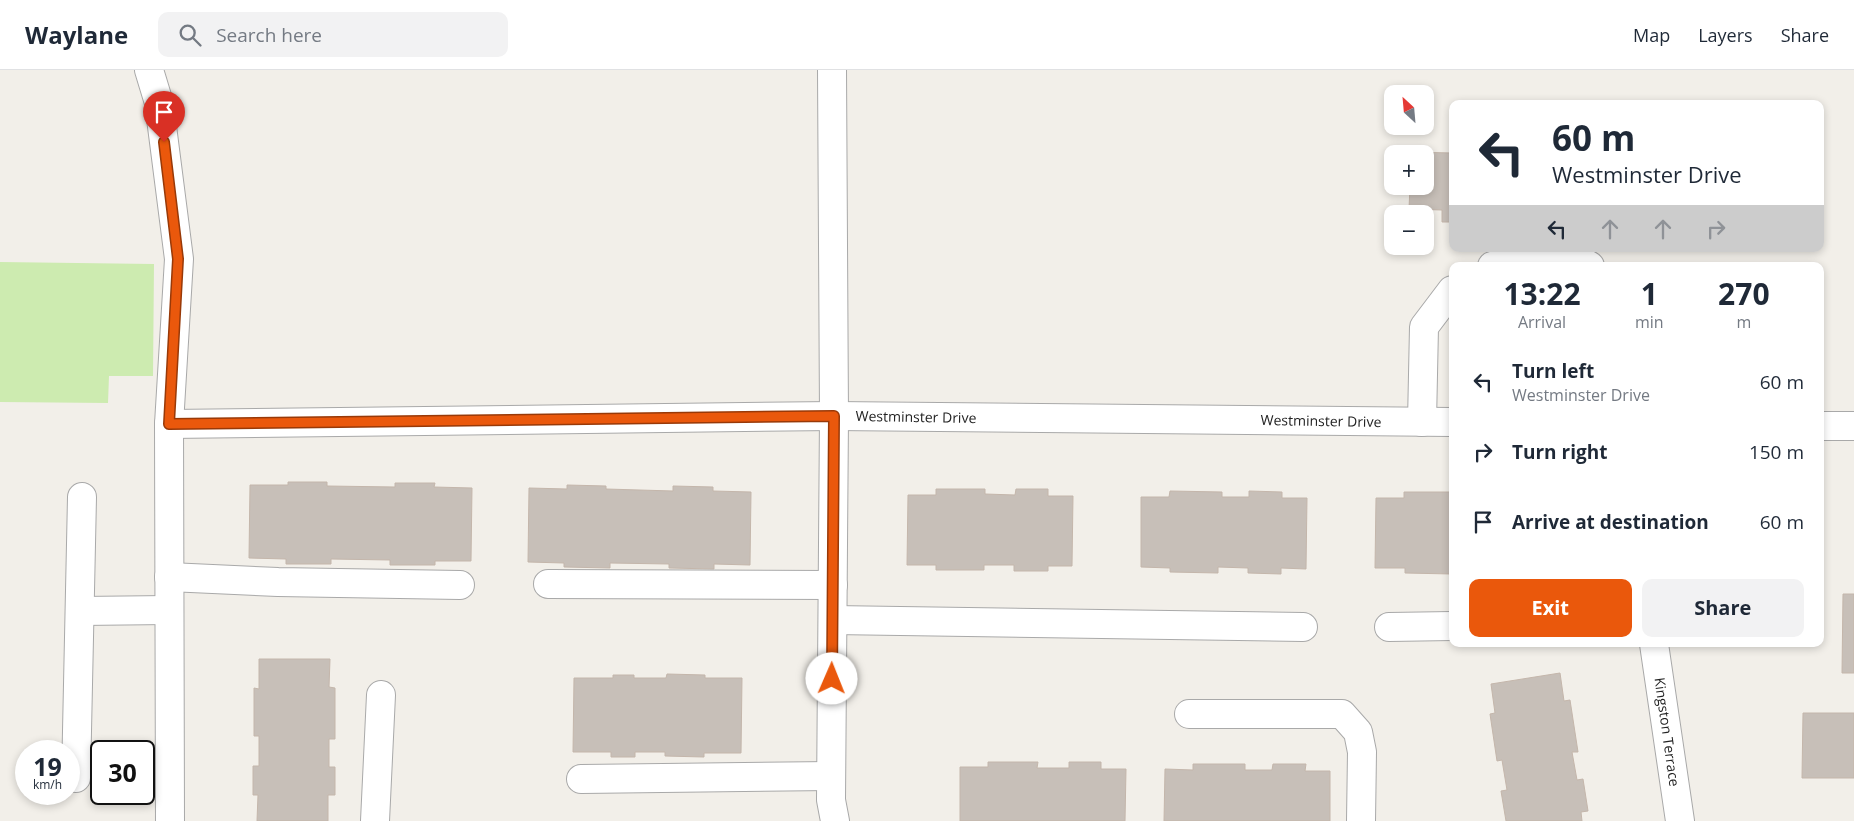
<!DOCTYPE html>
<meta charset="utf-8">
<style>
body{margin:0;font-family:"Open Sans",sans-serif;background:#f2f2f3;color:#1f2937;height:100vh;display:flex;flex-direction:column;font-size:19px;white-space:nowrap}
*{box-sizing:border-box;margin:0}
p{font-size:16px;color:#747a83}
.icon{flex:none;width:28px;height:28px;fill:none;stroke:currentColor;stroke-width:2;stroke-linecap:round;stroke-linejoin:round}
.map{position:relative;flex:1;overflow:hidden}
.sheet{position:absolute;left:1449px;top:192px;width:375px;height:385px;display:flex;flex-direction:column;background:#fff;border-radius:10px;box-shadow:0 2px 8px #0003}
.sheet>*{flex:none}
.top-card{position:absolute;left:1449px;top:30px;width:375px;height:152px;border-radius:10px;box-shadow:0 2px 8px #0003;background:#fff;color:#1f2937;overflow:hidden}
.needle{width:32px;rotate:334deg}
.controls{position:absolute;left:1384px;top:15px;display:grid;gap:10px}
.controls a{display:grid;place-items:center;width:50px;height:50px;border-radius:10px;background:#fff;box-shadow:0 2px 8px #0003;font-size:25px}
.speed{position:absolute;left:15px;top:670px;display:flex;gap:10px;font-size:25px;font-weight:700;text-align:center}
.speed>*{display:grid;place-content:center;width:65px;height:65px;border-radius:50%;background:#fff;box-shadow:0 2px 8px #0003;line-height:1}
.speed small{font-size:12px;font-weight:400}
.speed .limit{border:2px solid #111;border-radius:8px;background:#fff;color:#111}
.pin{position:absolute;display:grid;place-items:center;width:42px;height:42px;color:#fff;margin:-51px -21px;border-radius:50% 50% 50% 0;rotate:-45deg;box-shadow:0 0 5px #0007}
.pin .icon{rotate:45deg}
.me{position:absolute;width:55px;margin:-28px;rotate:1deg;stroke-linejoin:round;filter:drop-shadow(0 0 4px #0008)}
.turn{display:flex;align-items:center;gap:18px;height:105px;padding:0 20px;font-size:22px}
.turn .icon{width:65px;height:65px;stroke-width:2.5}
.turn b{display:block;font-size:35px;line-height:42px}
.lanes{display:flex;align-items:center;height:48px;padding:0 20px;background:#0003;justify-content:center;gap:25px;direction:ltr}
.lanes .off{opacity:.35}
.eta{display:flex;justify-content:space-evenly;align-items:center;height:85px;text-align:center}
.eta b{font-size:30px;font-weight:700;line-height:35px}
.primary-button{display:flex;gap:10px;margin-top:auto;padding:10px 20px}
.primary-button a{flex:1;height:58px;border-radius:10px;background:#ea580c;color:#fff;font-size:20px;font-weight:700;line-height:58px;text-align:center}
.primary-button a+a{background:#f2f2f3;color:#1f2937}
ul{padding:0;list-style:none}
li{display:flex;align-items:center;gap:15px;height:70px;padding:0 20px}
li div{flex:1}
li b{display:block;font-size:19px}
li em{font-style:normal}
header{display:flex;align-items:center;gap:30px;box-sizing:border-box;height:70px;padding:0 25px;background:#fff;border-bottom:1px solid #e0e1e3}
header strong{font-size:24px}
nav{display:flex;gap:28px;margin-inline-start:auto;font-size:18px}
.search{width:350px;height:45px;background:#f2f2f3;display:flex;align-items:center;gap:12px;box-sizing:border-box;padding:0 18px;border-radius:10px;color:#747a83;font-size:19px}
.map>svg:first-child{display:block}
.grass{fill:#cdebb0}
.building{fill:#c7bfb8;stroke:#c4b6ab}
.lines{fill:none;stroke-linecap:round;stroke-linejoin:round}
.minor-casing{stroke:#a9a9a9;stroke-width:30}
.minor{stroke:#fff;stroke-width:28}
.route-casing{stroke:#983908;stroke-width:12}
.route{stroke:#ea580c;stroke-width:9}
.labels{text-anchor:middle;stroke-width:4.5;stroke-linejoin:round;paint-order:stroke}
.street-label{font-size:14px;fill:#222;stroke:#fff}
</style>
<header>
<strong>Waylane</strong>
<div class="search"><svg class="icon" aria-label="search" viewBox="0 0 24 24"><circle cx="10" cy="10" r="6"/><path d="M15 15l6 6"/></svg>Search here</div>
<nav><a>Map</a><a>Layers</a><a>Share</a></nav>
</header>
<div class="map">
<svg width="1854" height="751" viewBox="0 0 1854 751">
<rect width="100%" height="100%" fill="#f2efe9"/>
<polygon class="grass" points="0,192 154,194 153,306 109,306 108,333 0,332"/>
<g class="building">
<polygon points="1410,82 1452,83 1452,152 1442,152 1442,140 1409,139 1410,116 1425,116 1425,84 1410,84"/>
<polygon points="288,412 327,412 327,416 395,417 395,413 435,413 434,417 472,418 471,491 435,491 435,495 390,495 390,490 331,489 331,494 286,494 286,489 249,488 250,415 288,415"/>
<polygon points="567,415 606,416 606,419 673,421 673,416 713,417 713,421 751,422 750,495 714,494 714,499 669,498 669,494 610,493 610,498 564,497 564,493 528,492 529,418 567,419"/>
<polygon points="936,419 985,419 985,424 1015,425 1016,419 1048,419 1048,426 1073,426 1072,496 1048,496 1048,501 1014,501 1014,495 984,495 984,500 936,500 936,495 907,495 908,425 936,425"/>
<polygon points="1170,421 1222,422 1222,427 1249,427 1249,421 1282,422 1282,428 1307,428 1306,499 1281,498 1281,504 1248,503 1248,498 1218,497 1218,503 1170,502 1170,498 1141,497 1141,427 1169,427"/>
<polygon points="1404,422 1452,422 1452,504 1405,503 1405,498 1375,498 1376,428 1404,428"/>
<polygon points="1843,524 1854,524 1854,603 1842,603"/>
<polygon points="259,589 330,589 329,617 335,618 335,669 329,669 329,697 335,697 335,725 328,725 328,751 257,751 258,725 253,725 253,696 259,696 259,666 254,666 254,618 259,619"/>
<polygon points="1560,603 1564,631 1570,630 1578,682 1572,682 1577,710 1583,709 1588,741 1581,742 1582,751 1506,751 1501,721 1507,720 1502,690 1497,691 1490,644 1495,643 1491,614"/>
<polygon points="667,604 705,605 705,608 742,608 741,683 704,683 704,687 665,686 665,682 635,682 635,687 611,687 611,682 573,682 574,608 613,608 613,605 634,605 634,608 666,608"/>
<polygon points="1803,643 1854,643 1854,708 1802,708"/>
<polygon points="988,692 1038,692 1037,698 1069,698 1069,692 1101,692 1101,699 1126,699 1125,751 960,751 960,697 988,697"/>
<polygon points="1193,694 1245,694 1245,700 1272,700 1273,694 1306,694 1305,701 1330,701 1330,751 1164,751 1165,699 1193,700"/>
</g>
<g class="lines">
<g class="minor-casing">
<g id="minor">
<polyline points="149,0 159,33 179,189 169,354 170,751"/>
<polyline points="832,0 834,346 831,730 835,751"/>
<polyline points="1492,196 1530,185 1579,189 1590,196"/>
<polyline points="1422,352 1424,257 1452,220"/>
<polyline points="169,354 834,346 1452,352"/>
<polyline points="1820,356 1854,356"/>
<polyline points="169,507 278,512 460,515"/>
<polyline points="548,514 833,515"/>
<polyline points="80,541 169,540"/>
<polyline points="833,550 1303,557"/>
<polyline points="1389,557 1452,556"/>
<polyline points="1654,574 1680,751"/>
<polyline points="1189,644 1342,644 1358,662 1362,682 1361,751"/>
<polyline points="76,708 82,427"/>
<polyline points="581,709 831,706"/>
<polyline points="375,751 381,625"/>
</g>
</g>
<use href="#minor" class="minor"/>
</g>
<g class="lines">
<g class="route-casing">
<polyline id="route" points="164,72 178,189 169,354 834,346 832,609"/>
</g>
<use href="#route" class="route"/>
</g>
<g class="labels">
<g class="street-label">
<text transform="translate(916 347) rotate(1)" y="5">Westminster Drive</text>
<text transform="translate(1321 351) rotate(1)" y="5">Westminster Drive</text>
<text transform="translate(1667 662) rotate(82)" y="5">Kingston Terrace</text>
</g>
</g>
</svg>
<div class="controls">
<a><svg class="needle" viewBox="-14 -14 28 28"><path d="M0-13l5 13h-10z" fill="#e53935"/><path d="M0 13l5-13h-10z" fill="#747a83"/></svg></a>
<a>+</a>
<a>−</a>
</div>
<div class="speed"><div>19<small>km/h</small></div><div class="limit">30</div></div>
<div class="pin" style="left:164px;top:72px;background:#d93025"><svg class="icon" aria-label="arrive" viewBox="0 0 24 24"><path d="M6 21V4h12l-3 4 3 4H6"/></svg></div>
<svg class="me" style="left:832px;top:609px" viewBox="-20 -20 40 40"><circle r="19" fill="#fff"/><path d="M0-13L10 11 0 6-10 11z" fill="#ea580c"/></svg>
<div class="top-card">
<div class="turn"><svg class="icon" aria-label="left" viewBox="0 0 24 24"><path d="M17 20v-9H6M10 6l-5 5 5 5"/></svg><div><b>60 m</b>Westminster Drive</div></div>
<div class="lanes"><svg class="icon" aria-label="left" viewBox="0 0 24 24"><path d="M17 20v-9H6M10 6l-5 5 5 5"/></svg><svg class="icon off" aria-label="ahead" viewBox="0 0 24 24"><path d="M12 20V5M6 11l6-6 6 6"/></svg><svg class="icon off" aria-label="ahead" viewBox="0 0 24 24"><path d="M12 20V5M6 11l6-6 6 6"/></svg><svg class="icon off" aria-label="right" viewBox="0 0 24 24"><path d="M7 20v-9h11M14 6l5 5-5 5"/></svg></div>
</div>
<section class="sheet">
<div class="eta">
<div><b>13:22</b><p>Arrival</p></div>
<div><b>1</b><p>min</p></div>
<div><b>270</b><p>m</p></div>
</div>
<ul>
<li><svg class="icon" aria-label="left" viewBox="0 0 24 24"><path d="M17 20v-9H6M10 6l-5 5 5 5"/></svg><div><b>Turn left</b><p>Westminster Drive</p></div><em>60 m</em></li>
<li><svg class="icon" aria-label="right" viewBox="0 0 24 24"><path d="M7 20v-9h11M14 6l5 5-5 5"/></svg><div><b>Turn right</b></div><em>150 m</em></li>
<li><svg class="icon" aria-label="arrive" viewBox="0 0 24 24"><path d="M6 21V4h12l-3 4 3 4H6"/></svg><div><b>Arrive at destination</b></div><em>60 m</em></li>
</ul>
<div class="primary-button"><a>Exit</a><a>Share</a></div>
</section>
</div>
